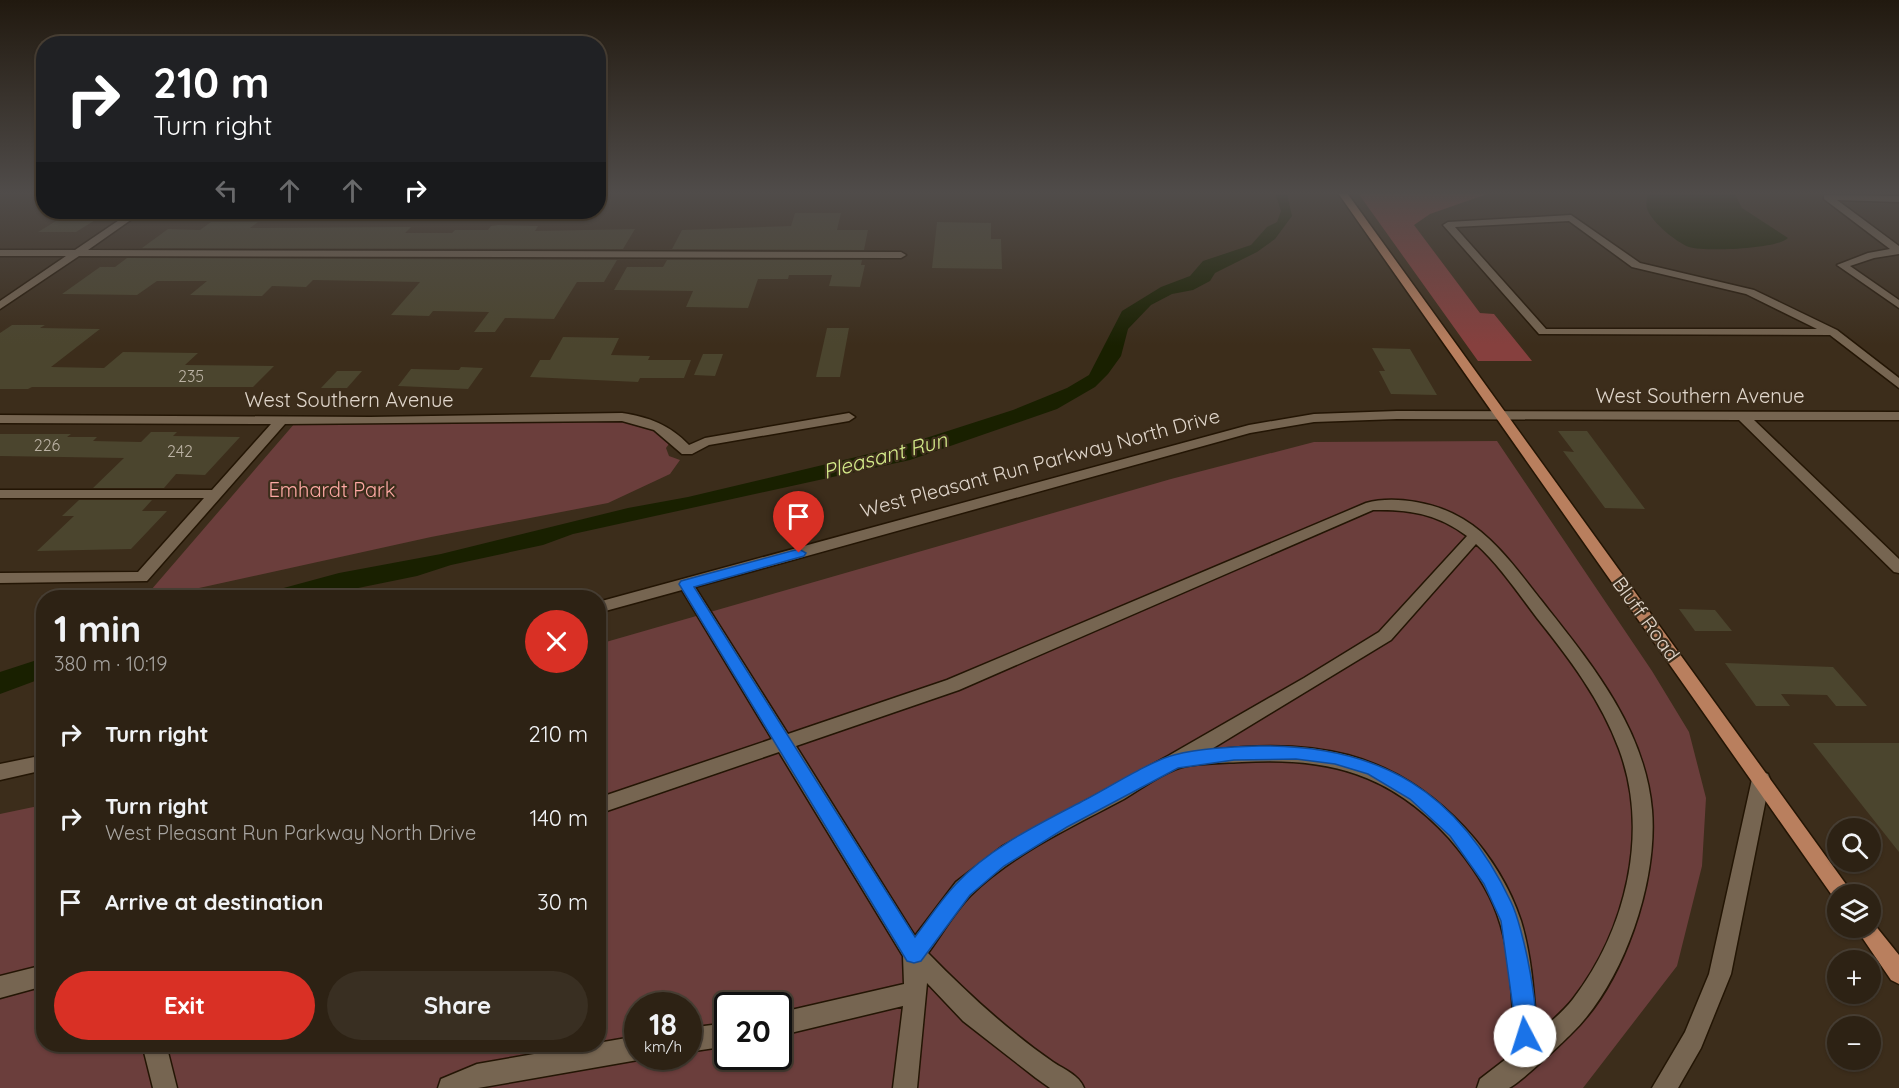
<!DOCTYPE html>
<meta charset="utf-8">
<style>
body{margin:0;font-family:Quicksand,sans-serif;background:#392f22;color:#f1f3f6;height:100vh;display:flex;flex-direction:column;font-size:22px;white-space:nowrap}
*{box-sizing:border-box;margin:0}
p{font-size:20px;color:#a7a4a0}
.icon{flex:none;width:33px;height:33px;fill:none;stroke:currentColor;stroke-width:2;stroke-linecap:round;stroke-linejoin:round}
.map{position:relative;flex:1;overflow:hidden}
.drawer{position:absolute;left:36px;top:590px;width:570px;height:462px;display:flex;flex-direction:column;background:#2d2214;border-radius:24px;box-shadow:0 2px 4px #0004,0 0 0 2px #483f34}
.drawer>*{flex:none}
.hud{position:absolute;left:36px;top:36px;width:570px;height:183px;border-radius:24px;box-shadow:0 2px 4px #0004,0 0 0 2px #483f34;background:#202124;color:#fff;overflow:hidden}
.fabs{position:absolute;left:1827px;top:818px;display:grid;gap:12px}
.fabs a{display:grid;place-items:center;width:54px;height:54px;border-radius:50%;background:#2d2214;box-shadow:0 2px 4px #0004,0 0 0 2px #483f34;font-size:30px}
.speed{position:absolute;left:624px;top:992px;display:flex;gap:12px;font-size:30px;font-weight:700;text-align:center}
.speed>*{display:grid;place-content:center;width:78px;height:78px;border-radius:50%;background:#2d2214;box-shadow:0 2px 4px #0004,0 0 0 2px #483f34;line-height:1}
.speed small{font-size:15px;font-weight:400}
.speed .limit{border:3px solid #111;border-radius:9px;background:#fff;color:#111}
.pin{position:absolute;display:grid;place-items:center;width:51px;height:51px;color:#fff;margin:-62px -26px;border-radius:50% 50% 50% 0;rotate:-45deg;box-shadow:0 0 6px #0007}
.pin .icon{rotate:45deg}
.me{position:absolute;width:66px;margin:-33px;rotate:355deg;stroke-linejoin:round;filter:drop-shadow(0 0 4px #0008)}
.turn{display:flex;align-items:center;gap:21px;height:126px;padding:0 18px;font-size:27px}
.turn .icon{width:78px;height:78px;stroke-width:2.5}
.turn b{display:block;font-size:42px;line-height:51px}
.lanes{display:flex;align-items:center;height:57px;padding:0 18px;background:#0003;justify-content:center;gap:30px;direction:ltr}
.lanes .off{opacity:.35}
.round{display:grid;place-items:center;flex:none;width:63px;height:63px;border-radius:32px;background:#392f22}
.overview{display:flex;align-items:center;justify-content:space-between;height:102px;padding:0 18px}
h1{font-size:36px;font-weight:700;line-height:45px}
.primary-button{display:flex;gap:12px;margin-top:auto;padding:12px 18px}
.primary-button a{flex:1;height:69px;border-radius:36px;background:#d93025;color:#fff;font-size:24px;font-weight:700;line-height:69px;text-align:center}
.primary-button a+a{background:#392f22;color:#f1f3f6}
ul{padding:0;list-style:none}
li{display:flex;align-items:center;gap:18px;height:84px;padding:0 18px}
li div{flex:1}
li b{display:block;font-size:22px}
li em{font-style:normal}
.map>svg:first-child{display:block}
.green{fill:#6b3e3c;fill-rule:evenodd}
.forest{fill:#86403e}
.water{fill:#192000}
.building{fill:#4b452e}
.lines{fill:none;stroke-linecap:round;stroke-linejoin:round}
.minor-casing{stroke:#231504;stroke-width:3}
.major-casing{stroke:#231504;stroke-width:3}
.minor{fill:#766551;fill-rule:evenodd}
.major{fill:#b97f5e;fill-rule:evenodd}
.route{fill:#1a73e8;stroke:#114b97;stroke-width:1.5}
.labels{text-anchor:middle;stroke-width:4.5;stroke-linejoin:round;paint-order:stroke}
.number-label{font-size:16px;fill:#bbb2a4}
.street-label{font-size:20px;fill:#e0d6cb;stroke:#3c2d1b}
.park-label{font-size:20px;fill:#fea9a4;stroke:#3c2d1b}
.water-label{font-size:21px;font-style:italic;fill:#d5ec8a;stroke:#3c2d1b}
</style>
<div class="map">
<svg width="1899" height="1088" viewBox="0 0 1899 1088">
<rect width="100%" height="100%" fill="#3c2d1b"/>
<g class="green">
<polygon points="606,418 648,422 671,441 666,448 669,456 680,460 670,474 608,503 431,537 158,597 145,597 295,423"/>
<path d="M1497,441L1652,671L1689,732L1706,798L1702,866L1677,966L1583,1088H0V814L43,805L44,1044H598L599,644L1171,479L1314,442ZM638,1005H688V1056H638ZM728,1005H778V1056H728Z"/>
</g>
<polygon class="forest" points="1358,193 1490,193 1430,214 1414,225 1480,313 1494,314 1532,361 1478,361"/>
<g class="water">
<polygon points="1275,193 1287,193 1292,216 1275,239 1257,252 1215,273 1210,281 1193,290 1172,294 1151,305 1128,329 1121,356 1108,374 1095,387 1057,409 910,460 573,534 543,545 451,565 417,576 314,597 250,597 339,573 441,554 628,508 688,497 898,447 1013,410 1067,388 1089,375 1122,311 1161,287 1190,276 1203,261 1251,245 1267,227 1277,222 1281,211"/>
<path d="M1648,193H1734L1742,208L1788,238C1778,249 1704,252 1689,247C1676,242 1653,223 1648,211C1645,205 1647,198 1648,193Z"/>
<polygon points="43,658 43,678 0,694 0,672"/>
</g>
<g class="building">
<polygon points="71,212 108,212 76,232 38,232"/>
<polygon points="795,213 841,213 837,230 868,230 864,250 672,249 682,230 791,226"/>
<polygon points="211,222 258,222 250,228 411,227 405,233 452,233 455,230 488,230 491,226 498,225 538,226 535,231 635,229 623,249 142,248 168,229 200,230"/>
<polygon points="937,222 991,223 991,239 1001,239 1002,269 932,268"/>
<polygon points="127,258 617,260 604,282 577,282 554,319 505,318 495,332 474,332 489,312 433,311 429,316 391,315 420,282 313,280 306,287 272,286 262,296 190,295 207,281 157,281 137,295 62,294 100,267 115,267"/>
<polygon points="667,260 862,260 861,265 865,265 860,287 829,286 832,275 789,275 788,279 758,279 748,308 686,307 693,291 614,290 627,267 663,267"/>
<polygon points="12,325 45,325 40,328 100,329 51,367 104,368 123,352 198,353 185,365 274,366 253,387 32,387 28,389 0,389 0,333"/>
<polygon points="827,328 849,328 840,377 816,377"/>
<polygon points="563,337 619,338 611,355 650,356 648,360 691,360 684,378 640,378 638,382 530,377 540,360 550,360"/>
<polygon points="1372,348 1410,349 1437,395 1391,394 1379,371 1385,371"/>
<polygon points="703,354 723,354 715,376 694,375"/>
<polygon points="461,367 483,368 468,389 398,386 411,369 459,370"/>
<polygon points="337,371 362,371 347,388 321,388"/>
<polygon points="1558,431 1587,431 1645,509 1605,508 1563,451 1574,452"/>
<polygon points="151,432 177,432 173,436 240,437 205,475 176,474 164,488 93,488 124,458 0,456 0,434 71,434 67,437 97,437 93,441 141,442"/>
<polygon points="79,500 152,500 142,511 167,511 131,549 37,551 74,516 62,516"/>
<polygon points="1679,609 1715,610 1732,631 1695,631"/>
<polygon points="1725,663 1833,667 1867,706 1836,706 1827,695 1781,694 1790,706 1756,706"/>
<polygon points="1813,743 1899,743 1899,852"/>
</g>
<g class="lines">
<g class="minor-casing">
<g id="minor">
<polygon points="1824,195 1899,196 1899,202 1837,200 1899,246 1899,254 1874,258 1850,266 1899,300 1899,308 1837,265 1868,253 1890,249 1824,199"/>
<polygon points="131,212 142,212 88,250 901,252 906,255 901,258 79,256 0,309 0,301 66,256 0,256 0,250 75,250"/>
<path d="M1571,215L1640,263L1754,290L1837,330L1899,378V388L1830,335L1539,334L1443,225L1448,222ZM1569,221L1632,267L1746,294L1817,329H1546L1455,227Z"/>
<path d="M1397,411L1899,412V420H1754L1899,559V573L1894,572L1739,420L1397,419L1314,422L1250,433L695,587L788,734L947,680L1366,503C1395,495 1437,503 1463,519C1495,538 1518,571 1541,600C1590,662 1645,728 1652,810C1658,883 1623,984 1571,1034C1560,1045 1520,1083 1509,1088C1501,1088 1486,1088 1477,1088L1480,1079L1515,1052C1512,1007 1513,957 1497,914C1487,886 1468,860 1449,838C1390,773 1327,757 1242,762C1224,763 1194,763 1179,768C1160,774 1141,789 1124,799C1072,827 1014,853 971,895C955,911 942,934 928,953C967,993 1007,1030 1053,1062C1065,1070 1079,1075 1084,1088H1050L1036,1078L963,1021L927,983L917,1088H893L903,1006L778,1036V1013L904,984L903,956L779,752L598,814V798L772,739L682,590L598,613V602L1249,425L1314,414ZM1373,510C1409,509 1438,514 1467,536L1379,632L1304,678L1168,756L1003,846L956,882L915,936L796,746L959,690ZM1476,544C1500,566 1518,593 1537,618C1569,658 1601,700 1619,749C1650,832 1626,930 1573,999C1563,1012 1549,1023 1537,1034C1534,996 1532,957 1521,921C1510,887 1489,854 1465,828C1392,750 1312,738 1210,750L1391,640Z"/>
<path d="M622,413C649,417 670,425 689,445L705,438L849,413L855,417L849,421L709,445L692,454H682L654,430L622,421L285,424L147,581L0,583V573L138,572L204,498H0V490H212L271,424L0,423V415L370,417Z"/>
<polygon points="44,755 44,770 0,780 0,764"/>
<polygon points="1761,771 1768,774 1770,779 1731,974 1701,1048 1678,1088 1652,1088 1685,1032 1709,974 1752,779 1754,774"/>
<polygon points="44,965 44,986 0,998 0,976"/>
<polygon points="728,1023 728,1046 688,1052 688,1028"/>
<polygon points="638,1036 638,1056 646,1056 638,1060 478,1088 438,1088 441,1079 477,1064"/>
<polygon points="142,1044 166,1044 177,1088 153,1088"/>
</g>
</g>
<g class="major-casing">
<g id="major">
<polygon points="1338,193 1347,193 1853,894 1838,894 1838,901 1836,901"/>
<polygon points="1870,919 1899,955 1899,984 1891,980 1855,927 1870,927"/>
</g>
</g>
<use href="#minor" class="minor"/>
<use href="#major" class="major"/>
</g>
<linearGradient id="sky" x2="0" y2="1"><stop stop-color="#21190f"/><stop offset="0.56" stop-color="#504c4a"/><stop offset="1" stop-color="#504c4a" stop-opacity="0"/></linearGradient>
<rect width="1899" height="345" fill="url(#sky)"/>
<path class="route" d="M799,549L806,553L804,556L694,587L915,937C928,920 941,900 956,884C989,848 1039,824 1081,802C1105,790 1150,761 1174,755C1201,748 1232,747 1260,746C1381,745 1459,792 1511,902C1523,926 1543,1020 1533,1044L1525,1047L1518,1044L1501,921L1484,884L1450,836L1410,799L1368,774L1335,764L1296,759L1234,760L1178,768L1067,827L1004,866L970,895L921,961L914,963L907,961L679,584L681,581Z"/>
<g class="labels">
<g class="number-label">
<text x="191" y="382">235</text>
<text x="47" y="451">226</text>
<text x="180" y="457">242</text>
</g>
<g class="street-label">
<text x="1700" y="403">West Southern Avenue</text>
<text x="349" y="407">West Southern Avenue</text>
<text transform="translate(1040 463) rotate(-15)" y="7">West Pleasant Run Parkway North Drive</text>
<text transform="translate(1646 619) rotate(54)" y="7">Bluff Road</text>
</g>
<g class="park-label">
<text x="332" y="497">Emhardt Park</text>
</g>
<g class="water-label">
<text transform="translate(885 456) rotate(-15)" y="7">Pleasant Run</text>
</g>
</g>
</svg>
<div class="fabs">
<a><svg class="icon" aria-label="search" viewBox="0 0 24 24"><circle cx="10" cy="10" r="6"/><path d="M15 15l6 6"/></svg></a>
<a><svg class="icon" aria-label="layers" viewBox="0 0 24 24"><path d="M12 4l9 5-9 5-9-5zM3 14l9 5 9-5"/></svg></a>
<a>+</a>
<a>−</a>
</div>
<div class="speed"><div>18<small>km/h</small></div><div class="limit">20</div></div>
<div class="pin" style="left:799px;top:553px;background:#d93025"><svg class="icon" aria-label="arrive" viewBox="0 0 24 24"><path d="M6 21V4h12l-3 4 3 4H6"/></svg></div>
<svg class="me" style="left:1525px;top:1036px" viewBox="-20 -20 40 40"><circle r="19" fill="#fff"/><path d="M0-13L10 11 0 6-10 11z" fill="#1a73e8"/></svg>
<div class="hud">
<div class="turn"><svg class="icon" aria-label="right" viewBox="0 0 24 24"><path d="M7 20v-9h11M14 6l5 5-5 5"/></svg><div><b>210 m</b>Turn right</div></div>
<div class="lanes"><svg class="icon off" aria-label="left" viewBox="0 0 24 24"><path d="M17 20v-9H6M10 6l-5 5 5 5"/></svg><svg class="icon off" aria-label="ahead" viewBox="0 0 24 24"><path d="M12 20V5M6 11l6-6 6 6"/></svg><svg class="icon off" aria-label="ahead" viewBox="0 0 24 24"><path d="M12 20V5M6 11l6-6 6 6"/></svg><svg class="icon" aria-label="right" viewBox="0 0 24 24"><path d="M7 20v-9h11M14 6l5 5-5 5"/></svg></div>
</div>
<section class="drawer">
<div class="overview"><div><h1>1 min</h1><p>380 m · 10:19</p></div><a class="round" style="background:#d93025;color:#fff"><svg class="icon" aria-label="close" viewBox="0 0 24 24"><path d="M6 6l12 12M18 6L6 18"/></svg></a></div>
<ul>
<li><svg class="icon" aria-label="right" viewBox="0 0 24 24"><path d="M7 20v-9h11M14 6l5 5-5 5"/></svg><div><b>Turn right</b></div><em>210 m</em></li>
<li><svg class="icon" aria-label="right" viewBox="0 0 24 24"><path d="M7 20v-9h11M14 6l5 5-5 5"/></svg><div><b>Turn right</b><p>West Pleasant Run Parkway North Drive</p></div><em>140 m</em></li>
<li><svg class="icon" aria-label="arrive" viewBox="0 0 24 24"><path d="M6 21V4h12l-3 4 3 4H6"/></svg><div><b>Arrive at destination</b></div><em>30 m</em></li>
</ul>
<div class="primary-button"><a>Exit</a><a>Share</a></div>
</section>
</div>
